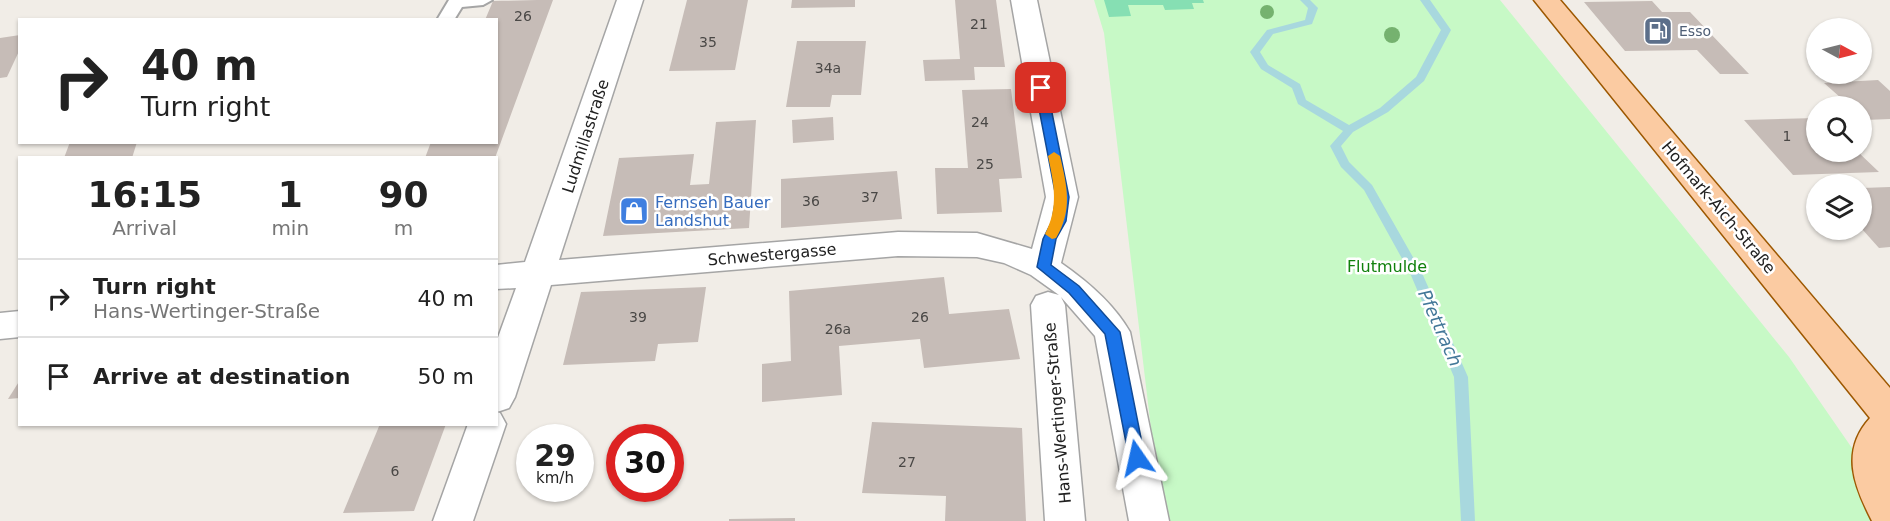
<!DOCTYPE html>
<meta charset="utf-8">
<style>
body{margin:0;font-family:"DejaVu Sans",sans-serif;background:#f6f6f6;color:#222;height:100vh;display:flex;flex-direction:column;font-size:22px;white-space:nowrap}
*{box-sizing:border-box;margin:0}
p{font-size:20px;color:#767676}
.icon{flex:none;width:33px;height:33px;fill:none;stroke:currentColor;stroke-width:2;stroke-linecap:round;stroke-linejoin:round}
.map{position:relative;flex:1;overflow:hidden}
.drawer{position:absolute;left:18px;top:156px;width:480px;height:270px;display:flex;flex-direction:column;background:#fff;border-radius:0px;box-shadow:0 2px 4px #0004}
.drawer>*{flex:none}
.guide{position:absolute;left:18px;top:18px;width:480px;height:126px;border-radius:0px;box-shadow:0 2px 4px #0004;background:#fff;color:#222;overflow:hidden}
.needle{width:39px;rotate:97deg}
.controls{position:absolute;left:1806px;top:18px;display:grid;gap:12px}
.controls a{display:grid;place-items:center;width:66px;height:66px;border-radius:50%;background:#fff;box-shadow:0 2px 4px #0004;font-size:30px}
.speed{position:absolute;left:516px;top:424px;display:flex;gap:12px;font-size:30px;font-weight:700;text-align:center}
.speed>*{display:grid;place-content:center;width:78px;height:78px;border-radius:50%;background:#fff;box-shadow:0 2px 4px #0004;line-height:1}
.speed small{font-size:15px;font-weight:400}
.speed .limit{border:9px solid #d22;background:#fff;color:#111}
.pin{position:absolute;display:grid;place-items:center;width:51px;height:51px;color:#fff;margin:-26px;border-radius:12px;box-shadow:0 3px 9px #0006}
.me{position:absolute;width:66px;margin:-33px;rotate:349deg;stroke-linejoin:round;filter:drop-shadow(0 0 4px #0008)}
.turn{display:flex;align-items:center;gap:21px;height:126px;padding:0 24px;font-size:27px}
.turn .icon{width:78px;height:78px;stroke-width:2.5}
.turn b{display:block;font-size:42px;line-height:51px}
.eta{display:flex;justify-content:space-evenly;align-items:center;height:102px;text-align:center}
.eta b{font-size:36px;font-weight:700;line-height:42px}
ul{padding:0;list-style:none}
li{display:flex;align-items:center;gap:18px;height:78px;padding:0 24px;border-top:2px solid #e0e0e0}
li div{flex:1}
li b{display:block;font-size:22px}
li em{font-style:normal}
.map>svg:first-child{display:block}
.park{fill:#c7f9c6}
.pitch{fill:#86dfb3}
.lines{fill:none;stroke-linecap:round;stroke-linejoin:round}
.stream{fill:#a8d8de;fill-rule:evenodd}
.building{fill:#c6bcb7}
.service-casing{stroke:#a5a5a5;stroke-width:4}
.minor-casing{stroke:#a5a5a5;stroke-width:3}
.primary-casing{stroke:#9d5801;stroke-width:3}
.service{fill:#fff;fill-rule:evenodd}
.minor{fill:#fff;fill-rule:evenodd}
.primary{fill:#fbcba2;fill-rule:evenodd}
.tree{fill:#75b26f}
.route{fill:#1a73e8;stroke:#114b97;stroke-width:1.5}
.slow{fill:#f59e0b}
.labels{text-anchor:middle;stroke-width:5;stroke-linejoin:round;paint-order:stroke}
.number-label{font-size:14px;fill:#4a4846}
.far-service-label{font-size:14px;fill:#4e5e75;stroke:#fff;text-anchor:start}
.street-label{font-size:16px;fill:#212121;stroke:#fff}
.shop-label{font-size:16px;fill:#366cbe;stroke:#fff;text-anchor:start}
.park-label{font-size:16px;fill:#10810c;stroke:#fff}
.water-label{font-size:18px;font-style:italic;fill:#437899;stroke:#fff}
</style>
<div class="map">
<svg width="1890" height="521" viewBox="0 0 1890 521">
<rect width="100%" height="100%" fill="#f1ede7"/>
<polygon class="park" points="1094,0 1500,0 1789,357 1890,503 1890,521 1162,521 1104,33"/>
<polygon class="pitch" points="1104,0 1203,0 1204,3 1192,3 1194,9 1165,10 1163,5 1128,5 1131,16 1109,17"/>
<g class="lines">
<polygon class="stream" points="1300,0 1310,0 1318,8 1312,24 1273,34 1260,52 1268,65 1300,84 1306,100 1349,125 1380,108 1416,77 1441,30 1420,0 1430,0 1451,30 1424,81 1388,112 1353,132 1341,146 1349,162 1372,185 1422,273 1468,377 1475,521 1461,521 1454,377 1410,273 1364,190 1341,167 1330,146 1343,131 1298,104 1292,88 1261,69 1250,52 1267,30 1305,20 1308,8"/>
</g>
<g class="building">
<polygon points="537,0 553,0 495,158 425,158 431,142 496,142 496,20 485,20 493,1"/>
<polygon points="687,0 748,0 735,70 669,71"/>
<polygon points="792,0 855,0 855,7 791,8"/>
<polygon points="955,0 996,0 1005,67 974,67 975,80 925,81 923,60 960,59"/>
<polygon points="1652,1 1662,12 1690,12 1749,74 1720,74 1697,50 1625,51 1584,2"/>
<polygon points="20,35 20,49 7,77 0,78 0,38"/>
<polygon points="797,41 866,41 861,95 832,95 830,107 786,107"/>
<polygon points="1878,80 1890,91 1890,119 1865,120 1862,118 1862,106 1850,106 1824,83"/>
<polygon points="1011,89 1022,178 999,179 1002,212 937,214 935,168 968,168 962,90"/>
<polygon points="833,117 834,140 793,143 792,120"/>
<polygon points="1816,118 1816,152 1858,152 1879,172 1793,175 1744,120"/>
<polygon points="756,120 749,228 603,236 619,158 694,154 690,185 709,184 716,122"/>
<polygon points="70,142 137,142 132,158 64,158"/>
<polygon points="897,171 902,219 781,228 781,179"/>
<polygon points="1890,187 1890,247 1879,248 1862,229 1862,188"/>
<polygon points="944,277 949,314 1009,309 1020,359 924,368 920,339 839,346 842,395 762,402 762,364 791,361 789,291"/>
<polygon points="706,287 698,342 658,344 655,361 563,365 581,292"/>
<polygon points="20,380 20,398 8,399"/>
<polygon points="872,422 1022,428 1026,521 945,521 946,496 862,493"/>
<polygon points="380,424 446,424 414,511 343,513"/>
<polygon points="795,518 795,521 729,521 729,519"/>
</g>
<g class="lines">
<g class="service-casing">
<polygon id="service" points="449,0 492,0 483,5 462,7 454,20 437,20"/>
</g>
<g class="minor-casing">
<g id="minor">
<path d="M617,0H643L559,260L898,232L977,233L1032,249L1046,197L1011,0H1037L1078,197L1061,263C1087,281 1114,304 1130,332L1169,521H1129L1095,336L1061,297L1065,305L1085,521H1045L1031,305L1036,296L1048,292L1059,295L1031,275L1004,263L977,257L898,256L551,285L515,397L509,408L497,412L500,413L506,424L473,521H433L468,424H496V343L516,288L496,289V265L525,262Z"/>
<polygon points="20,311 20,337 0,339 0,313"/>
</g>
</g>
<g class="primary-casing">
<path id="primary" d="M1534,0H1560L1890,388V521H1872C1854,486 1840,451 1870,418Z"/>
</g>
<use href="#service" class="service"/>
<use href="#minor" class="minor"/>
<use href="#primary" class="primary"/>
</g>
<g class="tree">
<circle cx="1267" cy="12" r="7"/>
<circle cx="1392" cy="35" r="8"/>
</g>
<polygon class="route" points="1041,84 1047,88 1069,197 1066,221 1056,239 1051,265 1079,286 1120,332 1145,458 1142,463 1131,463 1129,458 1105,334 1069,293 1037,267 1043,239 1052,221 1056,197 1035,88"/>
<path class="slow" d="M1054,152L1060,156C1067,186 1073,210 1056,238L1052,239L1045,234C1059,207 1054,184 1048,156Z"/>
<defs>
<g id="fuel-square" transform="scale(1.5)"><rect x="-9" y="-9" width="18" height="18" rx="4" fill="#5c6f8a" stroke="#fff"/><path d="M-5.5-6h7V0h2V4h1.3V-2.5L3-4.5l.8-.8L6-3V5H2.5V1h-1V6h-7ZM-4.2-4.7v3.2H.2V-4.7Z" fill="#fff"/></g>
<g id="shop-square" transform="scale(1.5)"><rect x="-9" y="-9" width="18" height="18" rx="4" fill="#3f7fe0" stroke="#fff"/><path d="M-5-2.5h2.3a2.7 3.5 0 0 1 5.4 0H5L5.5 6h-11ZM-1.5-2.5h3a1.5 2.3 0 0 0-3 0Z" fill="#fff"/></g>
</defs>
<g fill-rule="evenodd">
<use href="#fuel-square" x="1658" y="31"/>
<use href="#shop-square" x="634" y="211"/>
</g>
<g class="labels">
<g class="number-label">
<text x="523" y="21">26</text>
<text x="979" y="29">21</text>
<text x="708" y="47">35</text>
<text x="828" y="73">34a</text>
<text x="980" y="127">24</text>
<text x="1787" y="141">1</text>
<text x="985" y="169">25</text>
<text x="870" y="202">37</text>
<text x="811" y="206">36</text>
<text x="638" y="322">39</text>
<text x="920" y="322">26</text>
<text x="838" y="334">26a</text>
<text x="907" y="467">27</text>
<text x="395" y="476">6</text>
</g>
<g class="far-service-label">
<text x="1679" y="36">Esso</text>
</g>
<g class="street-label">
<text transform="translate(585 136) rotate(-72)" y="6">Ludmillastraße</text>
<text transform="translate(1719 207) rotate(50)" y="6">Hofmark-Aich-Straße</text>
<text transform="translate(772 254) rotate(-5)" y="6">Schwestergasse</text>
<text transform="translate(1057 413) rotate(-95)" y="6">Hans-Wertinger-Straße</text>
</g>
<g class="shop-label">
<text x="655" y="208">Fernseh Bauer<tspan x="655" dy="18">Landshut</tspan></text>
</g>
<g class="park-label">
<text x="1387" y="272">Flutmulde</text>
</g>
<g class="water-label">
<text transform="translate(1440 328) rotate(66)" y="6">Pfettrach</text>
</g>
</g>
</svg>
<div class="controls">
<a><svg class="needle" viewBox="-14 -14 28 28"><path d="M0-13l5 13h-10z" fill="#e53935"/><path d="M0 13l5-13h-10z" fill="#767676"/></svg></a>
<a><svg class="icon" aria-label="search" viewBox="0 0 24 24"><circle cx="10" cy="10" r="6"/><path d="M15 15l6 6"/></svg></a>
<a><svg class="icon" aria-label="layers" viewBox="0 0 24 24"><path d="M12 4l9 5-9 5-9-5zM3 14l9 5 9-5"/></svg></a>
</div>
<div class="speed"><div>29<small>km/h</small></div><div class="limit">30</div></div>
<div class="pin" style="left:1041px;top:88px;background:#d93025"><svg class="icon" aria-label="arrive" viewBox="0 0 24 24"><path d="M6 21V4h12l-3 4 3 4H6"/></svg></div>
<svg class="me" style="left:1137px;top:458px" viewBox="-20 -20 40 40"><path d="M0-17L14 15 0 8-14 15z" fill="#1a73e8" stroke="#fff" stroke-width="4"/></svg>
<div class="guide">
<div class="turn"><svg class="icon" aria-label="right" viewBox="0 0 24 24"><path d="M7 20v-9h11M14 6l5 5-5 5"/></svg><div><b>40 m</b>Turn right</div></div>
</div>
<section class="drawer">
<div class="eta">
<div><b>16:15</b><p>Arrival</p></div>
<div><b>1</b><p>min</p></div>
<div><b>90</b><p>m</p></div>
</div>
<ul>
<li><svg class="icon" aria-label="right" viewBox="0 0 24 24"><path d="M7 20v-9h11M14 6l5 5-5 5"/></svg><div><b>Turn right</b><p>Hans-Wertinger-Straße</p></div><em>40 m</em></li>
<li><svg class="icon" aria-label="arrive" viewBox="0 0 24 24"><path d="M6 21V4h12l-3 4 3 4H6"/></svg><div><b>Arrive at destination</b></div><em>50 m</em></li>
</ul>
</section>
</div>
